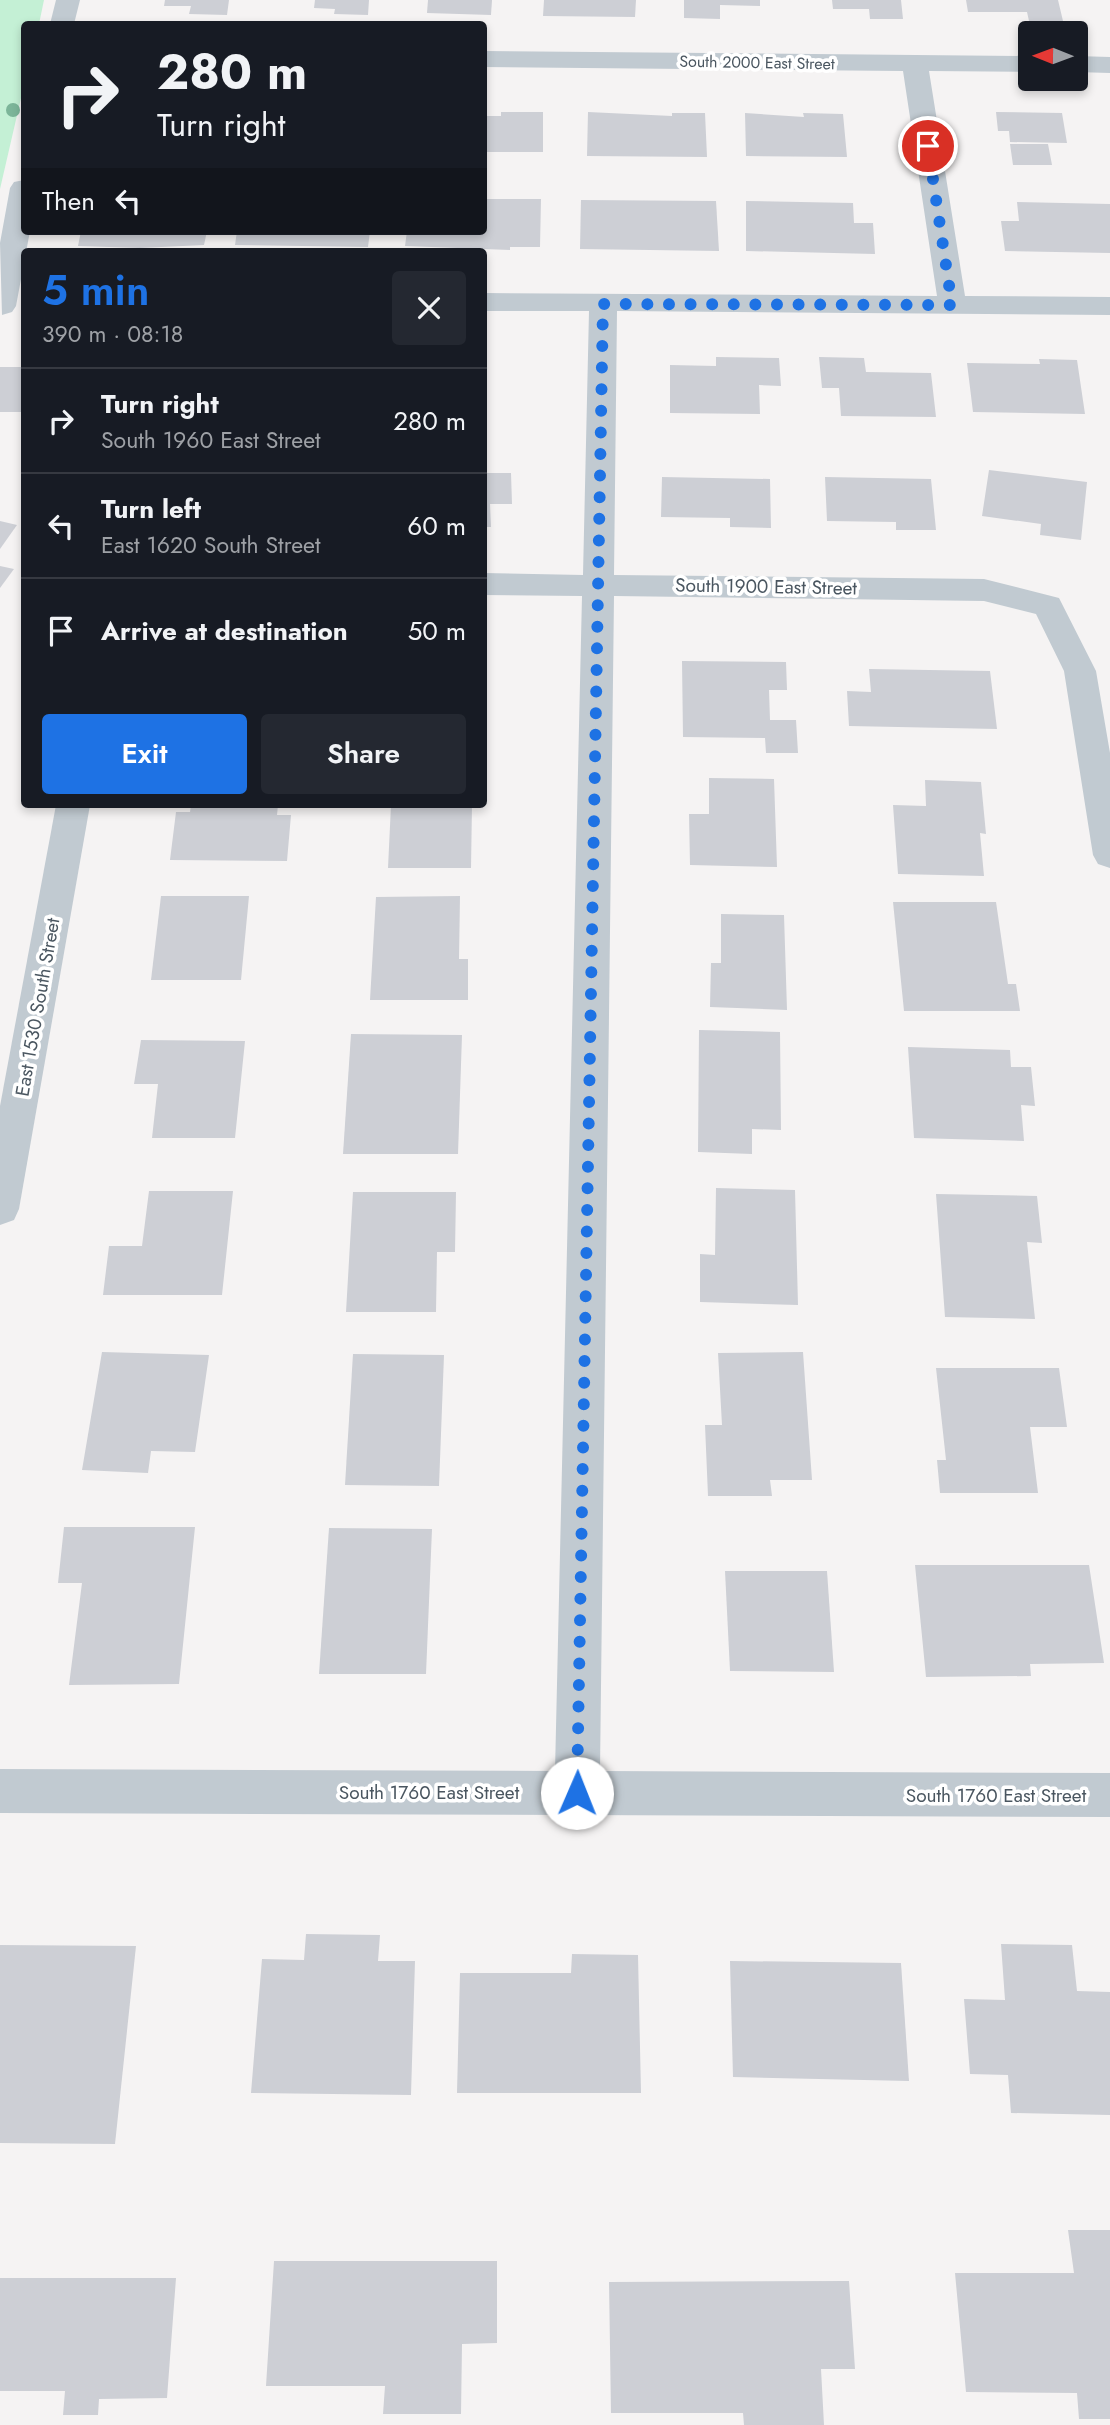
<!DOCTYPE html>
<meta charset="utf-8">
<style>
body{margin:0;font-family:Jost,sans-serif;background:#242831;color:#f1f3f6;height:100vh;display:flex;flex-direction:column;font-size:26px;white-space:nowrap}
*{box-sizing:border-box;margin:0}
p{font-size:23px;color:#9ea1a6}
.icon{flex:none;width:38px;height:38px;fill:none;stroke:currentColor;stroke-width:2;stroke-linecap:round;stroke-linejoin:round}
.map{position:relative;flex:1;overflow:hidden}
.drawer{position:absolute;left:21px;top:248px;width:466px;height:560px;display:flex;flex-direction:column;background:#171b24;border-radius:7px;box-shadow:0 4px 10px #0003}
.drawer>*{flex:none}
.banner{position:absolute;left:21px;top:21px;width:466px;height:214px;border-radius:7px;box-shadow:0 4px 10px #0003;background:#171b24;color:#f1f3f6;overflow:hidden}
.needle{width:46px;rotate:271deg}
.fabs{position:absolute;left:1018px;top:21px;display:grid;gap:14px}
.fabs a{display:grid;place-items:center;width:70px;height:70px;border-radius:7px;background:#171b24;box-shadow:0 4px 10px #0003;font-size:35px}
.pin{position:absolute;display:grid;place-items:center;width:60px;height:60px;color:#fff;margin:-30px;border:4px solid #fff;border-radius:50%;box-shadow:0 2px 7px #0007}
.me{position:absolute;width:77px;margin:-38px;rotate:1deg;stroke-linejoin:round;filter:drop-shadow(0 0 5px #0008)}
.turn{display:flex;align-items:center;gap:24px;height:147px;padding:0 21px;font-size:32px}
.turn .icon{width:91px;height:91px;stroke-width:2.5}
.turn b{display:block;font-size:49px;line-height:60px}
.then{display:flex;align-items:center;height:66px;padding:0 21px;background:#0003;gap:14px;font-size:26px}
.round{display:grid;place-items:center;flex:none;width:74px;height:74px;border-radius:7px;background:#242831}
.head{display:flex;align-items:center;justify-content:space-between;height:119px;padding:0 21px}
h1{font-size:42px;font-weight:600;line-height:52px;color:#1e72e4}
.primary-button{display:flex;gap:14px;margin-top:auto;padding:14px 21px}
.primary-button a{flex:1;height:80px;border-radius:7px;background:#1e72e4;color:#fff;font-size:28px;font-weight:600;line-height:80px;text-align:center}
.primary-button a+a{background:#242831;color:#f1f3f6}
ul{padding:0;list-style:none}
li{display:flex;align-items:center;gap:21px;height:105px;padding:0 21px;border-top:2px solid #363941}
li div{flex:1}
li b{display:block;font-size:26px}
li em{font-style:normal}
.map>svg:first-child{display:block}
.green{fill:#c4f0d5}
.building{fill:#cdcfd5}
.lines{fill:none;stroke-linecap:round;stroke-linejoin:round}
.minor{fill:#c1cad1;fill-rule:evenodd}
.tree{fill:#7cb599}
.route{stroke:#1e72e4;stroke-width:12;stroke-dasharray:0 21.6}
.labels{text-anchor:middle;stroke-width:7;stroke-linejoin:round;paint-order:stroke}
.far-street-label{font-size:16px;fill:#4a5660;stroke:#fff}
.street-label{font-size:19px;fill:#4a5660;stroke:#fff}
</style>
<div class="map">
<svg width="1110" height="2425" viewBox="0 0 1110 2425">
<rect width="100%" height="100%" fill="#f5f3f3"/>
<polygon class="green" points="0,0 44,0 39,24 24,24 24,85 0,189"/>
<g class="building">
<polygon points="165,0 229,0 227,15 189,14 191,6 164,6"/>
<polygon points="315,0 369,0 368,15 334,14 335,9 314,8"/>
<polygon points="428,0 492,0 491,15 427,13"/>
<polygon points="544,0 636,0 635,17 543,16"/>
<polygon points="684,0 760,0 760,6 720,5 720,19 684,18"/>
<polygon points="832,0 901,0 903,19 870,19 869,9 833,9"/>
<polygon points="966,0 1058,0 1063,21 1029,21 1027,12 968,12"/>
<polygon points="501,112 543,112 543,152 483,152 483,116 501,116"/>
<polygon points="588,112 672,116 672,113 705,113 707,157 587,156"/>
<polygon points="996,112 1062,113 1067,143 1010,142 1009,131 998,131"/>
<polygon points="745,113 804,117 803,113 843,114 847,157 746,156"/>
<polygon points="1010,144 1048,144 1052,165 1013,165"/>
<polygon points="483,199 541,199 540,247 510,247 510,250 405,246 407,231 483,231"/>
<polygon points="581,200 716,201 719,251 580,249"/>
<polygon points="746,201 853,203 854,223 873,223 875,254 746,251"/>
<polygon points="1017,202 1110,204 1110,253 1005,251 1001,221 1019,221"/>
<polygon points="81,231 207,231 204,245 140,248 78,246"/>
<polygon points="237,231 370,231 368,247 235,245"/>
<polygon points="716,357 779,358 781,386 759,385 760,414 670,413 670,365 716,366"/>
<polygon points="819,357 864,358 866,372 931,373 936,417 841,416 839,388 822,388"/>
<polygon points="1039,359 1077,360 1085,414 973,412 967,363 1040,364"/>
<rect x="0" y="367" width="24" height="45"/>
<polygon points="989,470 1087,482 1081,540 1040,535 1041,524 982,516"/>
<polygon points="483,473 511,473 512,504 490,504 491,527 483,527"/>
<polygon points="662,477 770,479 771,528 730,527 730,518 661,517"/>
<polygon points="825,477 931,479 936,530 896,530 896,522 827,521"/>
<polygon points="0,521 17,525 0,549"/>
<polygon points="0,566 14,569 0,588"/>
<polygon points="682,661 786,662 787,690 769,690 770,720 796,720 798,753 766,753 765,738 683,737"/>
<polygon points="869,669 990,671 997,729 849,726 847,691 871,692"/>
<polygon points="709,778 774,779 777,867 690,865 689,814 709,814"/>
<polygon points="925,780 981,782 986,834 980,833 984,876 898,874 893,805 926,806"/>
<polygon points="191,805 278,805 277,815 291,815 287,861 170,860 176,812 190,812"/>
<polygon points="391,805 472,805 471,868 388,868"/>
<polygon points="161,896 249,896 241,980 151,980"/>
<polygon points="460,896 459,959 468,959 468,1000 370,1000 376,897"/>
<polygon points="893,902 996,902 1008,984 1016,984 1020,1011 904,1011"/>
<polygon points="721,914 784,915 787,1010 710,1007 711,963 721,963"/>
<polygon points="699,1030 780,1032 781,1130 752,1129 752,1154 698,1152"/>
<polygon points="351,1034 462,1035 458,1154 343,1154"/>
<polygon points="141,1040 245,1041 235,1138 152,1138 158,1084 134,1084"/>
<polygon points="908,1047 1010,1050 1011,1067 1031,1067 1035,1106 1021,1105 1024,1141 914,1138"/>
<polygon points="716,1188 795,1190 798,1305 700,1302 700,1254 715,1255"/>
<polygon points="149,1191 233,1191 222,1295 103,1295 109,1246 142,1246"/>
<polygon points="353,1192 456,1192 455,1252 437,1252 436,1312 346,1312"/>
<polygon points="936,1194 1037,1196 1042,1243 1027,1242 1035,1319 945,1317"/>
<polygon points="102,1352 209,1355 195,1452 151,1451 148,1473 82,1470"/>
<polygon points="803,1352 812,1480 770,1480 772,1496 708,1496 705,1425 722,1425 718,1353"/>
<polygon points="353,1354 444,1355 439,1486 345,1485"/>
<polygon points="936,1368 1059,1368 1067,1427 1030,1427 1038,1493 940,1493 937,1460 946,1460"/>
<polygon points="64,1527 195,1527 179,1684 69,1685 82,1583 58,1583"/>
<polygon points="329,1528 432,1529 426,1674 319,1674"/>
<polygon points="915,1565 1089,1565 1104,1663 1030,1664 1031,1676 926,1677"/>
<polygon points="725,1571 827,1571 834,1672 730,1671"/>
<polygon points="306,1934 380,1935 378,1961 415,1961 411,2095 251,2093 262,1959 304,1960"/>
<polygon points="1001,1944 1072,1945 1077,1991 1110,1992 1110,2115 1011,2113 1008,2075 970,2074 964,1999 1005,2000"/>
<polygon points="0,1945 136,1946 115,2144 0,2143"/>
<polygon points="572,1954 638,1955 641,2093 457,2093 460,1973 571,1973"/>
<polygon points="730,1961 901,1963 909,2081 733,2077"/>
<polygon points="1068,2230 1110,2230 1110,2419 1079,2419 1077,2393 966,2392 955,2273 1074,2273"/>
<polygon points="274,2261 497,2261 497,2343 462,2344 461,2414 383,2414 385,2386 266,2386"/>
<polygon points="0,2278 176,2278 167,2398 99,2399 98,2415 63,2415 65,2391 0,2391"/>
<polygon points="849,2281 855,2369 821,2369 824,2425 744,2425 743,2413 611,2413 609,2282"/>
</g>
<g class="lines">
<g class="minor">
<polygon points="56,0 80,0 74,24 50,24"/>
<polygon points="483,51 1031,56 1031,72 929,71 965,296 1110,297 1110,315 617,311 614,575 984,579 1059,598 1096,671 1110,753 1110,868 1098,864 1093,855 1064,671 1036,614 984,601 614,596 600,1771 1110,1773 1110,1817 0,1813 0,1769 555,1771 582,596 483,595 483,573 583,575 589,311 483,311 483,293 937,296 903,71 483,67"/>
<polygon points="1076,56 1110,57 1110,73 1076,72"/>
<polygon points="24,180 24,231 30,231 16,306 12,312 2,315 0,243 10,188 14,182"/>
<polygon points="56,805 90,805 19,1209 14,1220 0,1225 0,1106"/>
</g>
</g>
<circle class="tree" cx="13" cy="110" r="7"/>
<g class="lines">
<polyline class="route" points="577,1793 603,304 952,305 928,146"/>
</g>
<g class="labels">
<g class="far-street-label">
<text transform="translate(757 62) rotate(1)" y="6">South 2000 East Street</text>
</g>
<g class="street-label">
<text transform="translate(766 586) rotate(1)" y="7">South 1900 East Street</text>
<text transform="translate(37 1007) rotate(-80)" y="7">East 1530 South Street</text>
<text x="429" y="1799">South 1760 East Street</text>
<text x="996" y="1802">South 1760 East Street</text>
</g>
</g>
</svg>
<div class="fabs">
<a><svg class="needle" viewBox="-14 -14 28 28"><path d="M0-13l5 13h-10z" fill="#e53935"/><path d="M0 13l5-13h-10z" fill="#9ea1a6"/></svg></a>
</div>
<div class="pin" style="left:928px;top:146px;background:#d93025"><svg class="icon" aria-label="arrive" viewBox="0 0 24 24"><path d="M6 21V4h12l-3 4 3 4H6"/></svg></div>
<svg class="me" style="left:577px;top:1793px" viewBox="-20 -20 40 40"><circle r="19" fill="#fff"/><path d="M0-13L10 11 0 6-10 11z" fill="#1e72e4"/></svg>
<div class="banner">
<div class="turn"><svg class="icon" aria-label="right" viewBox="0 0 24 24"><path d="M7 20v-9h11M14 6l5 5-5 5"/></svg><div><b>280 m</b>Turn right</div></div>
<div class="then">Then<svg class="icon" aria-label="left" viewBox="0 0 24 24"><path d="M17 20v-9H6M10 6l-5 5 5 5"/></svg></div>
</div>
<section class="drawer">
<div class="head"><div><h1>5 min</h1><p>390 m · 08:18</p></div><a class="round"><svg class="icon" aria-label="close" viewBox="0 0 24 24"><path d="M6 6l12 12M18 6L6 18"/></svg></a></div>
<ul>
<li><svg class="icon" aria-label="right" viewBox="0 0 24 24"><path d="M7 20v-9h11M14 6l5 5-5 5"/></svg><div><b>Turn right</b><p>South 1960 East Street</p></div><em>280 m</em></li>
<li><svg class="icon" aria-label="left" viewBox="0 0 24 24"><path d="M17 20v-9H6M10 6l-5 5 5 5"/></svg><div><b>Turn left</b><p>East 1620 South Street</p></div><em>60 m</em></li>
<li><svg class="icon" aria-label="arrive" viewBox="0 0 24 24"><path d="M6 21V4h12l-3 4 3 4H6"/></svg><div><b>Arrive at destination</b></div><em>50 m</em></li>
</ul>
<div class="primary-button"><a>Exit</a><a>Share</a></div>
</section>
</div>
